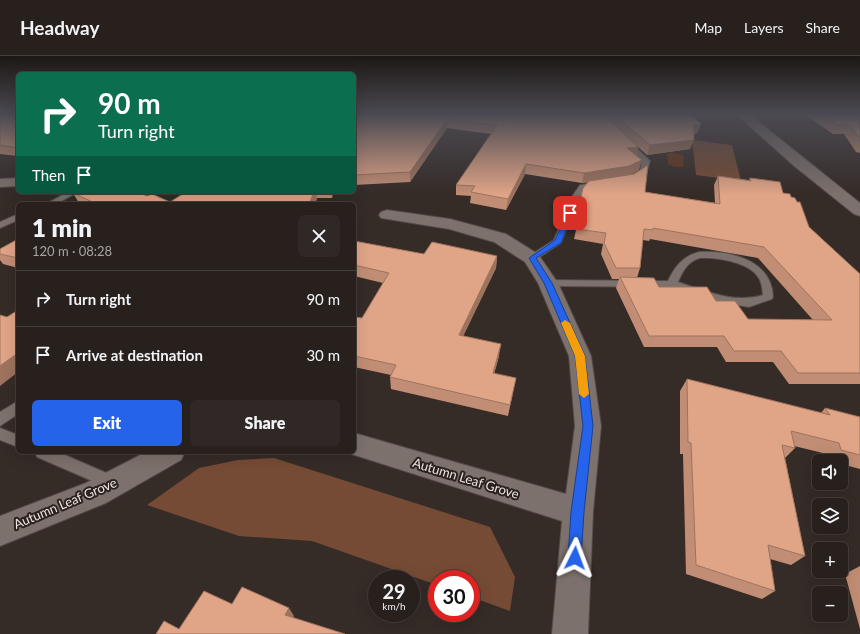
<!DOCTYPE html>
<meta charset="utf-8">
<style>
body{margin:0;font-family:Lato,sans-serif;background:#302826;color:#f1f3f6;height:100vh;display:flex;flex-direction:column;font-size:15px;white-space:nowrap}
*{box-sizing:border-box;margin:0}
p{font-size:13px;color:#a5a3a4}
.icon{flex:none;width:22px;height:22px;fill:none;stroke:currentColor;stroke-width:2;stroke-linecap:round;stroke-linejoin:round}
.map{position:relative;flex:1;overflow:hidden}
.side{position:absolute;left:16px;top:146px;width:340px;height:252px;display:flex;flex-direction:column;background:#28201d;border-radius:6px;box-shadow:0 4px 16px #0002,0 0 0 1px #443e3b}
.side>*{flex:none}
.hud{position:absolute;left:16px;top:16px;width:340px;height:122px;border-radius:6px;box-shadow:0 4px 16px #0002,0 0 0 1px #443e3b;background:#0b6e4f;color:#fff;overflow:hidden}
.fabs{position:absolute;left:812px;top:398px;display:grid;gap:8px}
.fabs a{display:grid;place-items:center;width:36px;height:36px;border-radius:6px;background:#28201d;box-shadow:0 4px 16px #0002,0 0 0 1px #443e3b;font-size:20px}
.speed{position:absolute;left:368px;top:514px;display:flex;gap:8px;font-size:20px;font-weight:700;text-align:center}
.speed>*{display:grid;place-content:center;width:52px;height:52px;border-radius:50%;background:#28201d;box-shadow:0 4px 16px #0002,0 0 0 1px #443e3b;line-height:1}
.speed small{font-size:10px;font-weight:400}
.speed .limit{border:6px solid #d22;background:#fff;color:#111}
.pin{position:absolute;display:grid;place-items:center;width:34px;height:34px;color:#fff;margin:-17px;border-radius:8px;box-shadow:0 2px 6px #0006}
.me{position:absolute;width:44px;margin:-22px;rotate:3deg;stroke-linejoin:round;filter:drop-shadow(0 0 3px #0008)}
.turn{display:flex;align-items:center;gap:14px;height:84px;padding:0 16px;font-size:18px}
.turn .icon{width:52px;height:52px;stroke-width:2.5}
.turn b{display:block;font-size:28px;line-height:34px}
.then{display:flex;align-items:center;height:38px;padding:0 16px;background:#0003;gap:8px;font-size:15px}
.round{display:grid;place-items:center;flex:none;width:42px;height:42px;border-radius:6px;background:#302826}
.headline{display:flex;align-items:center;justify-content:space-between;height:68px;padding:0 16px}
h1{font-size:24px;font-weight:800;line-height:30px}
.cta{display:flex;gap:8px;margin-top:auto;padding:8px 16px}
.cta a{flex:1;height:46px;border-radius:6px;background:#2563eb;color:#fff;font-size:16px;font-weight:800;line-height:46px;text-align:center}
.cta a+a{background:#302826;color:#f1f3f6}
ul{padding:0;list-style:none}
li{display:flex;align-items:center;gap:12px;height:56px;padding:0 16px;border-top:1px solid #443e3b}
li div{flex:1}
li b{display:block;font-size:15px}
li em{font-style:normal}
header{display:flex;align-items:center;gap:24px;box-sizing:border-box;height:56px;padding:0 20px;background:#28201d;border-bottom:1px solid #443e3b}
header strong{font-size:19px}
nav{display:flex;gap:22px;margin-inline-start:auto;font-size:14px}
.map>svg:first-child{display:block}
.green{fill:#764b35}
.water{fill:#663319}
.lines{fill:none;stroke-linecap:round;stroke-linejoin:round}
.lane-casing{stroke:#524a47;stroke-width:2}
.street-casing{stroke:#524a47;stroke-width:2}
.secondary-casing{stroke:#524a47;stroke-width:2}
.lane{fill:#7c716c;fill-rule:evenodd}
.street{fill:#7c716c;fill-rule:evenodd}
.secondary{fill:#7c716c;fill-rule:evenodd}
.wall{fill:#c18d74;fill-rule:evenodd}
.shaded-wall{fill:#9d735e}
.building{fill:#e0a487;stroke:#9d735e}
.route{fill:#2563eb;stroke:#184099}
.slow{fill:#f59e0b}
.labels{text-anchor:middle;stroke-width:4;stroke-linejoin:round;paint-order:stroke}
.near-street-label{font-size:13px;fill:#ece5e2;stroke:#2b221e}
</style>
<header>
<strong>Headway</strong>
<nav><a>Map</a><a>Layers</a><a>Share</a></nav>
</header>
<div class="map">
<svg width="860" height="578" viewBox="0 0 860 578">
<rect width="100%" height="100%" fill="#352b27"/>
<g class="green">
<polygon points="692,84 732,89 741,125 696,119"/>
<polygon points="274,402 490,471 515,521 510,555 471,541 471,523 437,523 437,529 312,485 239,480 147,449 199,412 238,404"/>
</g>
<polygon class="water" points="672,96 684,100 683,111 675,111 668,108 667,98"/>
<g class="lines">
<g class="lane-casing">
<g id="lane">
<polygon points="624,84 628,84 650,105 646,118 636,123 629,121 640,115 642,105 624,86"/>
<polygon points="599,126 603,128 602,130 586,133 579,142 561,187 535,204 529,204 527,202 529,200 554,184 571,142 580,129"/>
<polygon points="68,136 78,136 56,148 46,148"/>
<polygon points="18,158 18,164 0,172 0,166"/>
<path d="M699,196C730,194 772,204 773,241L772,243L749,251L718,246L671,231L548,230L543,227L548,224L668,225C675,210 683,200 699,196ZM700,202C716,201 749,206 758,221C762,226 762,233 763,239C734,248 706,235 678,226C683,215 688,205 700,202Z"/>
<polygon points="18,345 18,358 0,370 0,356"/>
<polygon points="0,372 18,379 18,391 0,384"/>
<polygon points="35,396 58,396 118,422 121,427 118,432 113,434 37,401"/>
</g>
</g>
<g class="street-casing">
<g id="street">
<polygon points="18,122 18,130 0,131 0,123"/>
<polygon points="387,154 450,163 506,178 538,198 558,227 591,300 601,370 593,456 588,578 552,578 562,465 345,396 354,396 354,377 566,438 575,370 569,300 538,227 525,206 494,186 449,173 381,162 379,159 381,156"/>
<polygon points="146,396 185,396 181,404 106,447 0,490 0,460 86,427"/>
</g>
</g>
<g class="secondary-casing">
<polygon id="secondary" points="736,58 749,58 860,147 860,160 854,158 793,109"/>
</g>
<use href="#lane" class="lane"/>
<use href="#street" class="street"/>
<use href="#secondary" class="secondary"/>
</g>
<g class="wall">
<polygon points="0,58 18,58 18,100 0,98"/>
<path d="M354,58H691L701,68L697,77L694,78L690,93L647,99L638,91L636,99L639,114L630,119L645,136L715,147L714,129L718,120L749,124L750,122L791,141L797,146L809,171L860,218V328H789L773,306H726L717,291H644L616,232L619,223H612L601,198L603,188L574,183L578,165L575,164L583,132L588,126L582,127L525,118L506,154L470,147L471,140L456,139V129L491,78L447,72L410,126L354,129ZM650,183L758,202L813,264L748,263L716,245L659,231L637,222L640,212L643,184L649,185Z"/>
<polygon points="804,58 860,58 860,97 856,96 844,78 833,78"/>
<polygon points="186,136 333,136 332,142 317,142 315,148 80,148 79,147 73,137 133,137 170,146"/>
<polygon points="18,183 18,212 3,208 0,204 0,193"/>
<polygon points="354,185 424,198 497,200 496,212 463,280 499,300 494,318 516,322 508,360 391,333 390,321 391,319 354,311 354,261 362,262 383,227 354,220"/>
<polygon points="687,323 821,357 825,352 860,361 860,413 841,408 841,405 829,405 827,398 794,390 795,392 785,402 805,500 791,509 770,503 775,535 762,543 686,518 683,398 680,398 680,335"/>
<polygon points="860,510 860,573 845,518"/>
</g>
<g class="shaded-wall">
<polygon points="447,63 447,72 410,126 410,116"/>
<polygon points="701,68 697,77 690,79 694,69"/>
<polygon points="694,84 690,93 647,99 650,89"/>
<polygon points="638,91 635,100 627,92"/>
<polygon points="642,104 639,114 626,121 582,127 584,117"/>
<polygon points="526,108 525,118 506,154 508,143"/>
<polygon points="314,136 316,136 317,142 315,148 309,148"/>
<polygon points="331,136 333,136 332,142"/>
<polygon points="497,200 496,212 458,291 459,279"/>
<polygon points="501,288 499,300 491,329 493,317"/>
<polygon points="18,297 18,316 0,330 0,310"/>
<polygon points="289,552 294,560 291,566 285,559"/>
</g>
<g class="building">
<polygon points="0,58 18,58 18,92 0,89"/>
<polygon points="354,58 691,58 701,68 694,69 694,84 650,89 618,62 613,61 612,66 638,91 627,92 642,104 629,110 584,117 526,108 508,143 471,136 475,130 456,129 497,69 447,63 410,116 354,119"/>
<polygon points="822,58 860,58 860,83 850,69 838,69"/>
<polygon points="648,109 645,136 720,148 718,120 751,125 750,122 780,126 783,137 790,138 791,141 795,142 797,146 800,146 809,171 860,218 860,317 798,317 781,295 734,295 724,280 649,280 620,221 654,222 659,231 707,231 716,245 735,245 748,263 832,264 764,191 653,172 653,174 644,173 640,212 616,212 604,187 606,177 577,173 581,154 578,154 583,132 589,125 634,118"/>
<polygon points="74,136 130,136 133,137 133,136 137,136 147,140 152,138 170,146 186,136 314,136 309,148 97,148 73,137"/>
<polygon points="18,183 18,202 0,198 0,193"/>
<polygon points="354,185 424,198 432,186 497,200 459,279 501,288 493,317 516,322 510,349 390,321 396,309 354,300 354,261 362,262 389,217 354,209"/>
<polygon points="18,254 18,297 0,310 0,259 7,261"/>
<polygon points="687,323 830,359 825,352 860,361 860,399 841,394 839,387 791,375 795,392 782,389 805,500 768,489 775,535 696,509 691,387 688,386"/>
<polygon points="242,531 289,552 285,559 345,578 156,578 164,565 179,573 204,535 232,548"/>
</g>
<linearGradient id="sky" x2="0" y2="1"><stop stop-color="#1d1815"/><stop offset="0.42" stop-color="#4b4a52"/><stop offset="1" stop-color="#4b4a52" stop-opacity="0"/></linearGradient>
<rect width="860" height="139" fill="url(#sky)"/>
<polygon class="route" points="570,155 573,157 561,187 536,202 552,227 585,300 593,370 584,456 581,502 579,506 575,508 570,506 568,502 571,456 583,370 575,300 544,227 529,202 555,184 567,157"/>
<polygon class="slow" points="565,264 570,267 585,300 589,338 584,342 579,338 575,300 561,267"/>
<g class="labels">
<g class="near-street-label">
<text transform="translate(466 422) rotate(17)" y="5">Autumn Leaf Grove</text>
<text transform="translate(65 447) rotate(-23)" y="5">Autumn Leaf Grove</text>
</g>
</g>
</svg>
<div class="fabs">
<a><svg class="icon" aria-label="sound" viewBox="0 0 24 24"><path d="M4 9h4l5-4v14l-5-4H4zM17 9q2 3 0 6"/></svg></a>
<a><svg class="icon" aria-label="layers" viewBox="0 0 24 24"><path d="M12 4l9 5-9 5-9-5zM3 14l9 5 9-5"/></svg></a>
<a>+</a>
<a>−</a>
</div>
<div class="speed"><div>29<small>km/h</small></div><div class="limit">30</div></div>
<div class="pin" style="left:570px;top:157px;background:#d93025"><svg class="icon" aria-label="arrive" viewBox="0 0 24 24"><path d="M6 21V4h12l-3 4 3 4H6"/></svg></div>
<svg class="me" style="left:575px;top:502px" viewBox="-20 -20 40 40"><path d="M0-17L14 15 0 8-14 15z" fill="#2563eb" stroke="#fff" stroke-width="4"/></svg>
<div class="hud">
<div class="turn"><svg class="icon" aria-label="right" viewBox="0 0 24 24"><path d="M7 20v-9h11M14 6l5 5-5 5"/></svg><div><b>90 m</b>Turn right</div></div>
<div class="then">Then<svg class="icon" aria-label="arrive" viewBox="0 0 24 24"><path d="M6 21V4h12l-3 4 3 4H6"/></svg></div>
</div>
<section class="side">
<div class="headline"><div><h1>1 min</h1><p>120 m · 08:28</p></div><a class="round"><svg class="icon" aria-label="close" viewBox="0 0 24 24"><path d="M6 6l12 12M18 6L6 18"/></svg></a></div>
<ul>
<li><svg class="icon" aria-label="right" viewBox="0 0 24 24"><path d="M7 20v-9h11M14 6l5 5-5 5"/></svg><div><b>Turn right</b></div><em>90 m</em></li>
<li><svg class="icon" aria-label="arrive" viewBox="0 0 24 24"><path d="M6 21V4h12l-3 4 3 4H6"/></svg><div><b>Arrive at destination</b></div><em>30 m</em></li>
</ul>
<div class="cta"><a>Exit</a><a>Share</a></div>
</section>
</div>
